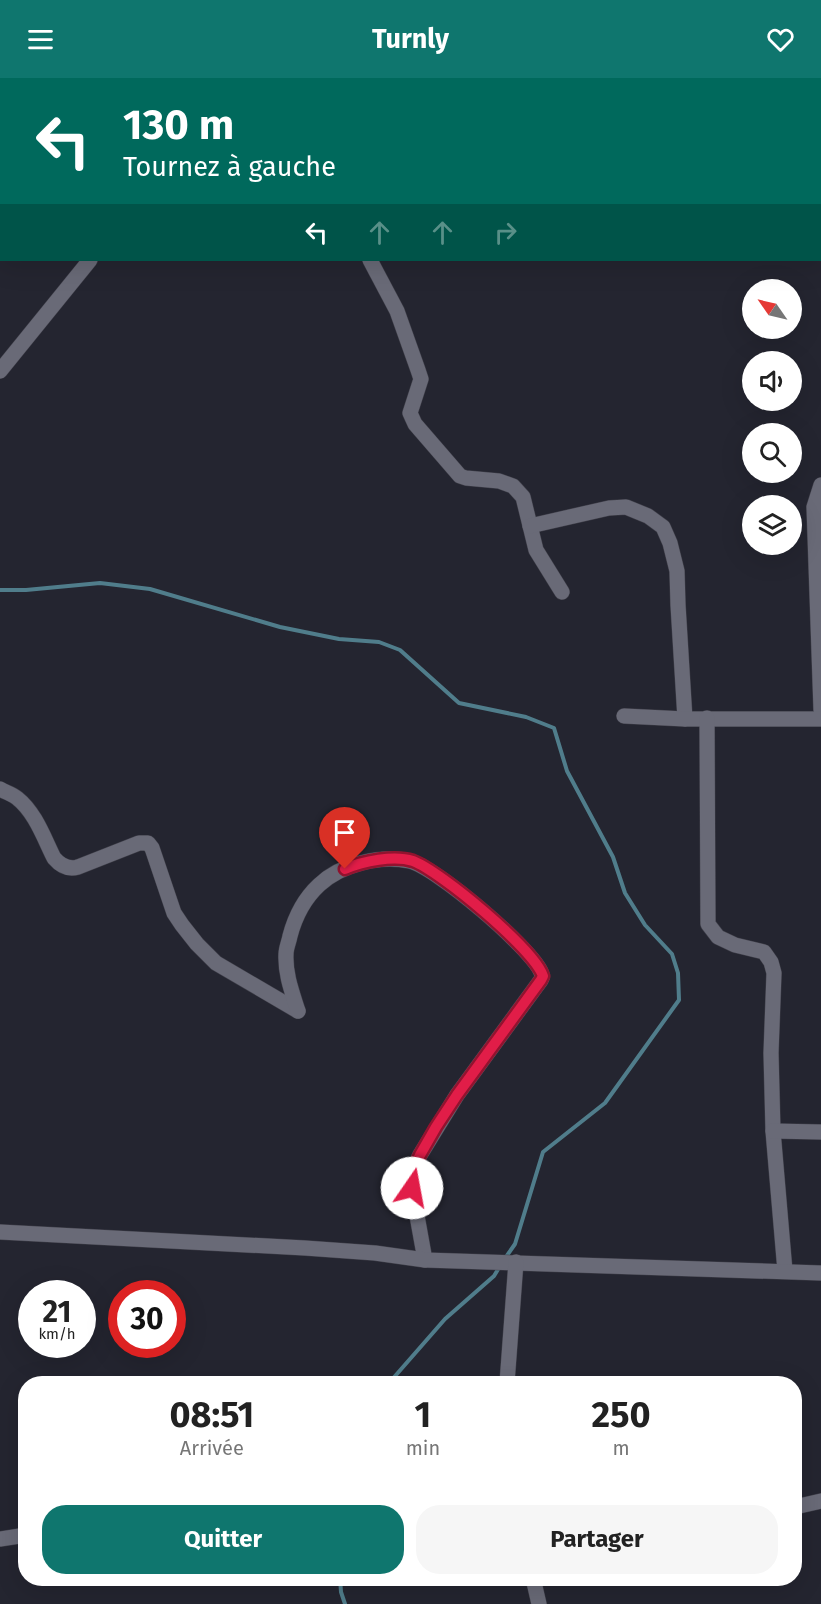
<!DOCTYPE html>
<html lang="fr">
<meta charset="utf-8">
<style>
body{margin:0;font-family:"Fira Sans",sans-serif;background:#f6f6f6;color:#222;height:100vh;display:flex;flex-direction:column;font-size:22px;white-space:nowrap}
*{box-sizing:border-box;margin:0}
p{font-size:20px;color:#767676}
.icon{flex:none;width:33px;height:33px;fill:none;stroke:currentColor;stroke-width:2;stroke-linecap:round;stroke-linejoin:round}
.map{position:relative;flex:1;overflow:hidden}
.side{position:absolute;left:18px;top:1298px;width:784px;height:210px;display:flex;flex-direction:column;background:#fff;border-radius:24px;box-shadow:0 6px 24px #0002}
.side>*{flex:none}
.banner{position:absolute;left:0px;top:0px;width:822px;height:183px;box-shadow:0 6px 24px #0002;background:#00695c;color:#fff;overflow:hidden}
.needle{width:39px;rotate:304deg}
.controls{position:absolute;left:742px;top:201px;display:grid;gap:12px}
.controls a{display:grid;place-items:center;width:60px;height:60px;border-radius:50%;background:#fff;box-shadow:0 6px 24px #0002;font-size:30px}
.speed{position:absolute;left:18px;top:1202px;display:flex;gap:12px;font-size:30px;font-weight:700;text-align:center}
.speed>*{display:grid;place-content:center;width:78px;height:78px;border-radius:50%;background:#fff;box-shadow:0 6px 24px #0002;line-height:1}
.speed small{font-size:15px;font-weight:400}
.speed .limit{border:9px solid #d22;background:#fff;color:#111}
.pin{position:absolute;display:grid;place-items:center;width:51px;height:51px;color:#fff;margin:-62px -26px;border-radius:50% 50% 50% 0;rotate:-45deg;box-shadow:0 0 6px #0007}
.pin .icon{rotate:45deg}
.me{position:absolute;width:66px;margin:-33px;rotate:12deg;stroke-linejoin:round;filter:drop-shadow(0 0 4px #0008)}
.turn{display:flex;align-items:center;gap:21px;height:126px;padding:0 24px;font-size:27px}
.turn .icon{width:78px;height:78px;stroke-width:2.5}
.turn b{display:block;font-size:42px;line-height:51px}
.lanes{display:flex;align-items:center;height:57px;padding:0 24px;background:#0003;justify-content:center;gap:30px;direction:ltr}
.lanes .off{opacity:.35}
.eta{display:flex;justify-content:space-evenly;align-items:center;height:102px;text-align:center}
.eta b{font-size:36px;font-weight:700;line-height:42px}
.action{display:flex;gap:12px;margin-top:auto;padding:12px 24px}
.action a{flex:1;height:69px;border-radius:24px;background:#0f766e;color:#fff;font-size:24px;font-weight:700;line-height:69px;text-align:center}
.action a+a{background:#f6f6f6;color:#222}
header{display:flex;justify-content:space-between;align-items:center;height:78px;padding:0 24px;background:#0f766e;color:#fff;font-size:27px;font-weight:700}
.map>svg:first-child{display:block}
.lines{fill:none;stroke-linecap:round;stroke-linejoin:round}
.stream{stroke:#507d8b;stroke-width:4}
.minor-casing{stroke:#3f3f49;stroke-width:16}
.minor{stroke:#696a77;stroke-width:15}
.route-casing{stroke:#92132f;stroke-width:15}
.route{stroke:#e11d48;stroke-width:10}
</style>
<header><svg class="icon" aria-label="menu" viewBox="0 0 24 24"><path d="M4 6h16M4 12h16M4 18h16"/></svg>Turnly<svg class="icon" aria-label="heart" viewBox="0 0 24 24"><path d="M12 20l-8-8c-3-5 5-10 8-4 3-6 11-1 8 4z"/></svg></header>
<div class="map">
<svg width="821" height="1526" viewBox="0 0 821 1526">
<rect width="100%" height="100%" fill="#242530"/>
<g class="lines">
<g class="stream">
<polyline points="0,512 26,512 100,505 150,511 280,549 339,561 379,564 400,572 459,625 526,639 554,650 567,693 613,779 625,815 645,847 672,876 678,895 679,922 605,1025 543,1074 515,1166 506,1179"/>
<polyline points="389,1305 445,1241 494,1198 500,1188"/>
<polyline points="340,1500 341,1514 345,1526"/>
</g>
<g class="minor-casing">
<g id="minor">
<polyline points="245,0 245,2"/>
<polyline points="471,0 471,2"/>
<polyline points="819,0 819,2"/>
<polyline points="260,2 262,0"/>
<polyline points="491,2 494,0"/>
<polyline points="0,10 2,11"/>
<polyline points="820,12 821,21"/>
<polyline points="820,117 821,117"/>
<polyline points="370,182 397,233 418,292 421,301 410,335 415,346 460,398 466,400 499,403 513,408 523,419 536,472 562,514"/>
<polyline points="0,293 90,182"/>
<polyline points="821,407 814,429 821,632"/>
<polyline points="530,448 609,430 626,429 648,438 663,449 670,465 677,493 678,527 685,641"/>
<polyline points="624,638 685,641 821,641"/>
<polyline points="707,640 708,846 718,859 735,867 764,874 771,884 774,895 771,975 773,1053 785,1193"/>
<path d="M0,711C5,714 12,716 17,720C35,734 44,760 54,780C60,787 68,792 78,789L139,765H148L152,770L174,835L182,847L197,866L216,885L298,933"/>
<path d="M298,933C292,914 285,896 286,876C286,870 289,864 290,858C295,839 305,820 319,807C341,786 380,777 409,783C435,788 531,870 541,894C543,899 543,898 541,902L457,1017L420,1077L413,1092L412,1110L425,1182"/>
<polyline points="773,1053 821,1054"/>
<polyline points="0,1154 305,1170 375,1175 425,1182 821,1195"/>
<polyline points="507,1305 516,1184"/>
<polyline points="795,1429 821,1423"/>
<polyline points="0,1461 26,1457"/>
<polyline points="533,1500 539,1526"/>
</g>
</g>
<use href="#minor" class="minor"/>
</g>
<g class="lines">
<g class="route-casing">
<path id="route" d="M345,791C363,783 394,777 413,783C440,793 534,871 543,898L541,902L457,1017L436,1049L420,1077L413,1092L412,1110"/>
</g>
<use href="#route" class="route"/>
</g>
</svg>
<div class="controls">
<a><svg class="needle" viewBox="-14 -14 28 28"><path d="M0-13l5 13h-10z" fill="#e53935"/><path d="M0 13l5-13h-10z" fill="#767676"/></svg></a>
<a><svg class="icon" aria-label="sound" viewBox="0 0 24 24"><path d="M4 9h4l5-4v14l-5-4H4zM17 9q2 3 0 6"/></svg></a>
<a><svg class="icon" aria-label="search" viewBox="0 0 24 24"><circle cx="10" cy="10" r="6"/><path d="M15 15l6 6"/></svg></a>
<a><svg class="icon" aria-label="layers" viewBox="0 0 24 24"><path d="M12 4l9 5-9 5-9-5zM3 14l9 5 9-5"/></svg></a>
</div>
<div class="speed"><div>21<small>km/h</small></div><div class="limit">30</div></div>
<div class="pin" style="left:345px;top:791px;background:#d93025"><svg class="icon" aria-label="arrive" viewBox="0 0 24 24"><path d="M6 21V4h12l-3 4 3 4H6"/></svg></div>
<svg class="me" style="left:412px;top:1110px" viewBox="-20 -20 40 40"><circle r="19" fill="#fff"/><path d="M0-13L10 11 0 6-10 11z" fill="#e11d48"/></svg>
<div class="banner">
<div class="turn"><svg class="icon" aria-label="left" viewBox="0 0 24 24"><path d="M17 20v-9H6M10 6l-5 5 5 5"/></svg><div><b>130 m</b>Tournez à gauche</div></div>
<div class="lanes"><svg class="icon" aria-label="left" viewBox="0 0 24 24"><path d="M17 20v-9H6M10 6l-5 5 5 5"/></svg><svg class="icon off" aria-label="ahead" viewBox="0 0 24 24"><path d="M12 20V5M6 11l6-6 6 6"/></svg><svg class="icon off" aria-label="ahead" viewBox="0 0 24 24"><path d="M12 20V5M6 11l6-6 6 6"/></svg><svg class="icon off" aria-label="right" viewBox="0 0 24 24"><path d="M7 20v-9h11M14 6l5 5-5 5"/></svg></div>
</div>
<section class="side">
<div class="eta">
<div><b>08:51</b><p>Arrivée</p></div>
<div><b>1</b><p>min</p></div>
<div><b>250</b><p>m</p></div>
</div>
<div class="action"><a>Quitter</a><a>Partager</a></div>
</section>
</div>
